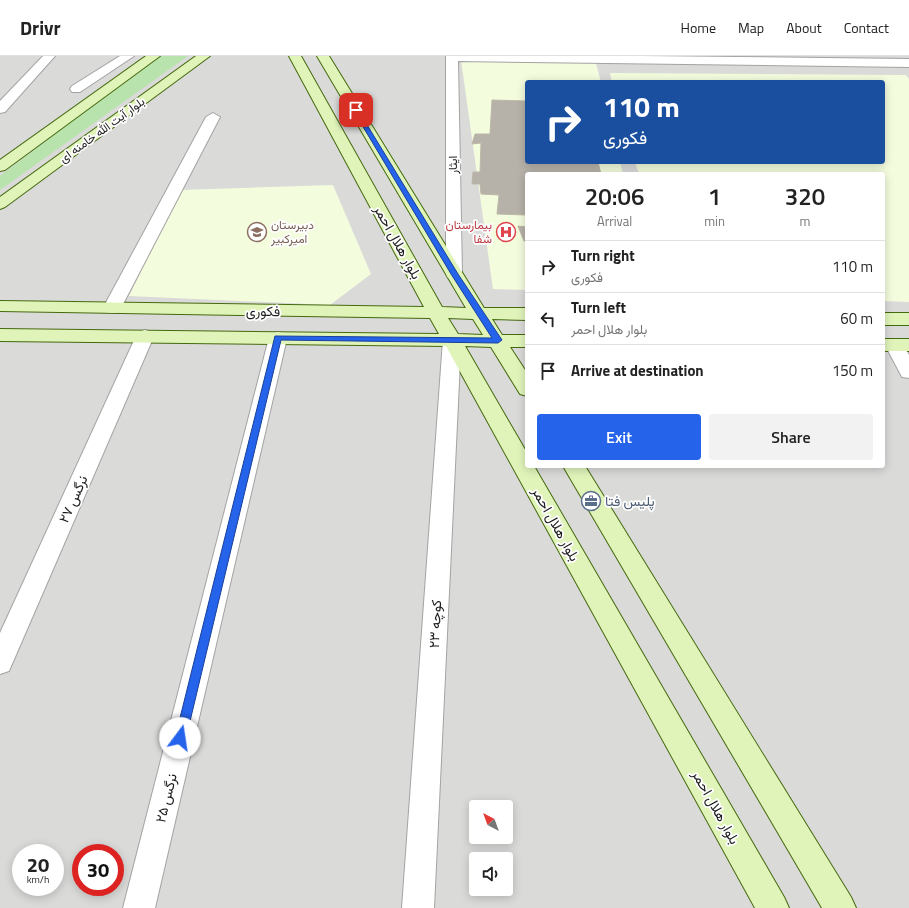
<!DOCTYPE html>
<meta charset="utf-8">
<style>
body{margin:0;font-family:"Titillium Web",Vazirmatn,sans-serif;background:#f2f2f2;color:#222;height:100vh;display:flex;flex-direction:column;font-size:15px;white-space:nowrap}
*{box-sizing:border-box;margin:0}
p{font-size:13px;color:#767676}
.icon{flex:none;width:22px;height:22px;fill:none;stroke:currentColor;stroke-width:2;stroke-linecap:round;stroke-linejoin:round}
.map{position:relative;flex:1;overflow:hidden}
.sheet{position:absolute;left:525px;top:116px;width:360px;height:296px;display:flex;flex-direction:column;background:#fff;border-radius:4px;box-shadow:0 2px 10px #0003}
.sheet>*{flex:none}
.top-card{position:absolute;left:525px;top:24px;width:360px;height:84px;border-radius:4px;box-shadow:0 2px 10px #0003;background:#1a4fa0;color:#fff;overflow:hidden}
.needle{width:26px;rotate:319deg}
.fabs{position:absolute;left:469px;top:744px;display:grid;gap:8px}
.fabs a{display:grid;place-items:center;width:44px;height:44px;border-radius:4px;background:#fff;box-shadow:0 2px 10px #0003;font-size:20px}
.speed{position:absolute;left:12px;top:788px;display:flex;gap:8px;font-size:20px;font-weight:700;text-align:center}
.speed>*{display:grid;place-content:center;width:52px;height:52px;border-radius:50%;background:#fff;box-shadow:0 2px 10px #0003;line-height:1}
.speed small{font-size:10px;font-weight:400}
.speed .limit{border:6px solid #d22;background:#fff;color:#111}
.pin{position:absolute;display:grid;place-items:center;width:34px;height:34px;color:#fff;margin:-17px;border-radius:8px;box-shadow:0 2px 6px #0006}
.me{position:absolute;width:44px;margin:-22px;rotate:14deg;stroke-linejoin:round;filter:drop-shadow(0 0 3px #0008)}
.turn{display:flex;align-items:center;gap:14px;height:84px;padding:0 12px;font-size:18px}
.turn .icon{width:52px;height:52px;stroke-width:2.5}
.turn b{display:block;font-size:28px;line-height:34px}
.eta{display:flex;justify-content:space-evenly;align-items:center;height:68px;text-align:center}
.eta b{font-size:24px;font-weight:600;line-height:28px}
.action{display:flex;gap:8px;margin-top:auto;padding:8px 12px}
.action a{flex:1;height:46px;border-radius:4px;background:#2563eb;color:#fff;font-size:16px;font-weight:600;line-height:46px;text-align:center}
.action a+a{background:#f2f2f2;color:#222}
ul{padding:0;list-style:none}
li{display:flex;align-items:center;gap:12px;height:52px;padding:0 12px;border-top:1px solid #e0e0e0}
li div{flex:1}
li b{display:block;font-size:15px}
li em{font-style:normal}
header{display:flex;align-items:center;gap:24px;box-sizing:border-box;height:56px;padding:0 20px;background:#fff;border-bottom:1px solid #e0e0e0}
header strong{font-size:19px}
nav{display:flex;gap:22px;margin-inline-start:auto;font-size:14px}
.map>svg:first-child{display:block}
.residential{fill:#dadad9;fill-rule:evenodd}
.education{fill:#f3fcdd}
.grass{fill:#b8e3ad}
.building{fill:#b6b2a9;stroke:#bdb7a7}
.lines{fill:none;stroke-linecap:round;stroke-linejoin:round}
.street-casing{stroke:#a3a3a3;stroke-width:2}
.secondary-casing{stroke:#45690e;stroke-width:2}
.street{fill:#fff;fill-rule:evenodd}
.secondary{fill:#e0f4ba;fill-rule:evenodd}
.route{fill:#2563eb;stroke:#184099}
.labels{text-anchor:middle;stroke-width:3.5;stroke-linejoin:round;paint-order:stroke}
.far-street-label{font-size:12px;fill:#1c1c1c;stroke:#fff}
.far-education-label{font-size:12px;fill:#785e54;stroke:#fff;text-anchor:start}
.far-health-label{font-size:12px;fill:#be3a42;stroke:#fff;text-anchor:end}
.street-label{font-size:14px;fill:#1c1c1c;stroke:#fff}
.service-label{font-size:14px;fill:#4e5e75;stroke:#fff;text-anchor:start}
</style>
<header>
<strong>Drivr</strong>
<nav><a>Home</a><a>Map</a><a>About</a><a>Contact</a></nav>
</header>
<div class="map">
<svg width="909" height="852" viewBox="0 0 909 852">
<rect width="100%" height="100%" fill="#edece3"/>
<path class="residential" d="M0,0H909V852H0ZM527,26H883V106H527ZM527,118H883V410H527ZM476,751H506V781H476ZM21,797H55V831H21ZM81,797H115V831H81ZM476,803H506V833H476Z"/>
<g class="education">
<polygon points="461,4 595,4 601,26 527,26 527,106 620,106 623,118 527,118 527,234 493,233"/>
<polygon points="610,17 906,19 909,23 909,246 883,245 883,118 639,118 635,106 883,106 883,26 612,26"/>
<polygon points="333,129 371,218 330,249 129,240 181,134"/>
</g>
<polygon class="grass" points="157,0 188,0 0,134 0,120"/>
<g class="building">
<polygon points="492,44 527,45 527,106 598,106 601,118 527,118 527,164 526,159 497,158 499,139 481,138 480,128 472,128 473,116 480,116 481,87 472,88 475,78 490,78"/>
<polygon points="518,170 527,171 527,185 524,185"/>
</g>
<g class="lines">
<g class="street-casing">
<g id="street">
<polygon points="43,0 55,0 5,56 0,57 0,45"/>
<polygon points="120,0 134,0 80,36 72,36 70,33 72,30"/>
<polygon points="446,0 642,0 909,3 909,11 458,5 462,218 460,222 454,223 448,222 446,218"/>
<polygon points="213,57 220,61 121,252 118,256 112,257 106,256 103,252 206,61"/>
<polygon points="145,274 152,276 154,280 9,615 0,618 0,577 136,280 138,276"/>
<polygon points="278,276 285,278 287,282 155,852 123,852 269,282 271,278"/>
<polygon points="452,278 459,280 461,284 434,852 402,852 443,284 445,280"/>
<polygon points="894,283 901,285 909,299 909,322 902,321 885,289 887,285"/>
</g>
</g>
<g class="secondary-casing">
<g id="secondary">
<polygon points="146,0 160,0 5,114 0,115 0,104"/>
<polygon points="196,0 210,0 5,151 0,153 0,141"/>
<path d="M289,0H301L442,251L466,252L317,0H329L484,252H527V264L492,263L502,279H527V291H510L527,317V340L520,338L491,291L465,290L527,397V410H534L784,841L789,852H755L446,290L0,285V273L439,278L430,262L0,255V245L424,251ZM448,262L473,263L483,279L458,278Z"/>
<rect x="883" y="257" width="26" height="12"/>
<rect x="883" y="283" width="26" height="12"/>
<polygon points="563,410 585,410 851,841 856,852 822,852"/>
</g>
</g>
<use href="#street" class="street"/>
<use href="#secondary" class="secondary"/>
</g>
<polygon class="route" points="356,53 358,54 458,218 502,284 498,287 281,284 186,682 185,687 180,688 176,687 175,682 275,280 492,282 451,218 353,54"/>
<defs>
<g id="school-ring" transform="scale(1)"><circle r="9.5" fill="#fff" stroke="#8d6e63" stroke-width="1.5"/><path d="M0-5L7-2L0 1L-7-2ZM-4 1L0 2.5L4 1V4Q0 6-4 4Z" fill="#8d6e63"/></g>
<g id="hospital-ring" transform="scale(1)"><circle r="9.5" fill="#fff" stroke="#e0444e" stroke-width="1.5"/><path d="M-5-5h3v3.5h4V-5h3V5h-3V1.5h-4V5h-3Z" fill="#e0444e"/></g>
<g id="office-ring" transform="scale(1)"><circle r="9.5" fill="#fff" stroke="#5c6f8a" stroke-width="1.5"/><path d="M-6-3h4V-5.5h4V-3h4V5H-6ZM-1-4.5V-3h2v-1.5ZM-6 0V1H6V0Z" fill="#5c6f8a"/></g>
</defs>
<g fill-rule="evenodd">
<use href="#school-ring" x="257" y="176"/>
<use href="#hospital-ring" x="506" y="176"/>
<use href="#office-ring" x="591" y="445"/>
</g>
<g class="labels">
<g class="far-street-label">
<text transform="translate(102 74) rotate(-36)" y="4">بلوار آیت الله خامنه ای</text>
<text transform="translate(453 109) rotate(-91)" y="4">ایثار</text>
</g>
<g class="far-education-label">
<text x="271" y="173">دبیرستان<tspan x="271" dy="14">امیرکبیر</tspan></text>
</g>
<g class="far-health-label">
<text x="492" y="173">بیمارستان<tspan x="492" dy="14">شفا</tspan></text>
</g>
<g class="street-label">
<text transform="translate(398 186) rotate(61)" y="5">بلوار هلال احمر</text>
<text transform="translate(263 255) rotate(1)" y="5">فکوری</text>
<text transform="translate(73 443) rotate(-66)" y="5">نرگس ۲۷</text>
<text transform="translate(556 468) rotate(61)" y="5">بلوار هلال احمر</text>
<text transform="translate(435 568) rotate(-87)" y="5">کوچه ۲۳</text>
<text transform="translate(166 742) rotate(-76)" y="5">نرگس ۲۵</text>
<text transform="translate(716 751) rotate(61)" y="5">بلوار هلال احمر</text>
</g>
<g class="service-label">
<text x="605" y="450">پلیس فتا</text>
</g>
</g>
</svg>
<div class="fabs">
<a><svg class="needle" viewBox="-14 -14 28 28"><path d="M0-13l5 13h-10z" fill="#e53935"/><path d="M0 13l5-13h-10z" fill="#767676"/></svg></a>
<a><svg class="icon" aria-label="sound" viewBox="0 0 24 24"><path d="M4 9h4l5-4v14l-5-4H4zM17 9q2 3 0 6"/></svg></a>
</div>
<div class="speed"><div>20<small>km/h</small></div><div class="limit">30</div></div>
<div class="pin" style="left:356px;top:54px;background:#d93025"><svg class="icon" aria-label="arrive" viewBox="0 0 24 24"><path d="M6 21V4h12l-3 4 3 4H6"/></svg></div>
<svg class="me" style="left:180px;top:682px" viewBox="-20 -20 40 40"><circle r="19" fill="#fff"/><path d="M0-13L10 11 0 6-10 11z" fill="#2563eb"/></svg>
<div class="top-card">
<div class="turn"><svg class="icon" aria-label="right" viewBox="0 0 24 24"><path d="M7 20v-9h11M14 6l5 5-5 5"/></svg><div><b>110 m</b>فکوری</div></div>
</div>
<section class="sheet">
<div class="eta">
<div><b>20:06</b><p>Arrival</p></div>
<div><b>1</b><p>min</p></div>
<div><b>320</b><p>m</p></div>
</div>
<ul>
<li><svg class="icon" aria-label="right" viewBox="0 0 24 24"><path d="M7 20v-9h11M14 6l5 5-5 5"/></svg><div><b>Turn right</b><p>فکوری</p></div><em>110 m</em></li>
<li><svg class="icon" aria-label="left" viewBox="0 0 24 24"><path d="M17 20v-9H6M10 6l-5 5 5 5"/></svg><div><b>Turn left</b><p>بلوار هلال احمر</p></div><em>60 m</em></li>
<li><svg class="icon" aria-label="arrive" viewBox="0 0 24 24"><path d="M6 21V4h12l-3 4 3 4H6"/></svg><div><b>Arrive at destination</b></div><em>150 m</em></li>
</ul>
<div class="action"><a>Exit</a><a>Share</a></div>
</section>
</div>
